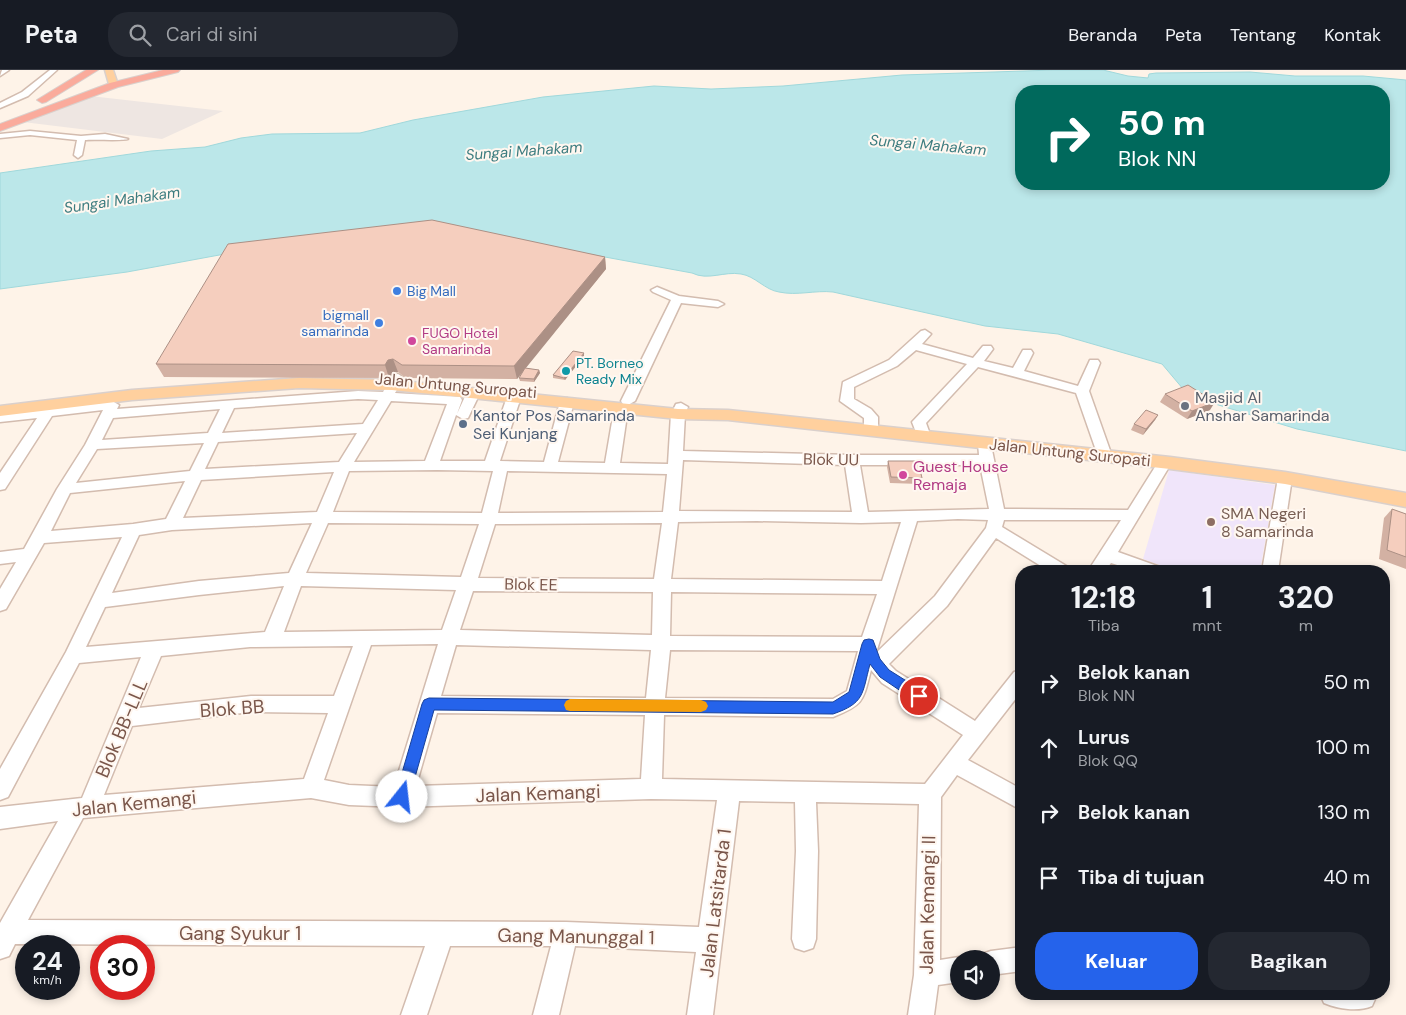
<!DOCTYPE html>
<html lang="id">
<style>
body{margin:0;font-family:"DM Sans",sans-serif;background:#242831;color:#f1f3f6;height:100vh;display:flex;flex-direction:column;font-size:19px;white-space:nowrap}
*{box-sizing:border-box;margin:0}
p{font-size:16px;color:#9ea1a6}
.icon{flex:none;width:28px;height:28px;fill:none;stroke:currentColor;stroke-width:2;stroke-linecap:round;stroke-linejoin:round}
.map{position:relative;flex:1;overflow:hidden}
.panel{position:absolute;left:1015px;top:495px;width:375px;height:435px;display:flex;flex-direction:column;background:#171b24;border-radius:20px;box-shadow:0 2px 8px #0003}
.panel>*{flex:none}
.top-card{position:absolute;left:1015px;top:15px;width:375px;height:105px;border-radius:20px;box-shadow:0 2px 8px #0003;background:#00695c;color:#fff;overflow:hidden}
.tools{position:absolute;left:950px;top:880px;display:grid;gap:10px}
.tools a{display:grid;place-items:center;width:50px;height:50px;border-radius:50%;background:#171b24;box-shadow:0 2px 8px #0003;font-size:25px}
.speed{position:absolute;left:15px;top:865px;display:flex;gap:10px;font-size:25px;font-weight:700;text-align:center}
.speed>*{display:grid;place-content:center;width:65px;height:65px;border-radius:50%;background:#171b24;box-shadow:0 2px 8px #0003;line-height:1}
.speed small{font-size:12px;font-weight:400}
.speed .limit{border:8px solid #d22;background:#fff;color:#111}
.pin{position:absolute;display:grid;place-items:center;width:42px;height:42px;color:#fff;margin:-21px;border:2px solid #fff;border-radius:50%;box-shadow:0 1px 5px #0007}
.me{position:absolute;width:55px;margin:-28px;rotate:16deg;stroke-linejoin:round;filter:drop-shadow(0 0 4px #0008)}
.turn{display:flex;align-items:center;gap:18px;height:105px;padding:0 20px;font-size:22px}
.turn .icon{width:65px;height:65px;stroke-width:2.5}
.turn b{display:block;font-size:35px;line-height:42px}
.eta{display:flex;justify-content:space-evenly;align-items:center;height:85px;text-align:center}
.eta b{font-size:30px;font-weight:700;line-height:35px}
.action{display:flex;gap:10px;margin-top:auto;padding:10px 20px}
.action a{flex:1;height:58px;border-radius:20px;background:#2563eb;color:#fff;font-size:20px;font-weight:700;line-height:58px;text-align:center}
.action a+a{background:#242831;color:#f1f3f6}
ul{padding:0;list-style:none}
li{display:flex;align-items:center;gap:15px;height:65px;padding:0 20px}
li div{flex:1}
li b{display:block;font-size:19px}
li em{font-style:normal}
header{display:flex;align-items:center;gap:30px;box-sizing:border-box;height:70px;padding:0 25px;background:#171b24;border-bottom:1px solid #363941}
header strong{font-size:24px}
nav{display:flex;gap:28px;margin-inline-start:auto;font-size:18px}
.search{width:350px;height:45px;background:#242831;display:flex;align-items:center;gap:12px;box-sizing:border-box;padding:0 18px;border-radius:20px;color:#9ea1a6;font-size:19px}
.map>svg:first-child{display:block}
.industrial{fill:#eee6e2}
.education{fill:#f0e5fa}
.water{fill:#bbe7e9;stroke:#a0d8db;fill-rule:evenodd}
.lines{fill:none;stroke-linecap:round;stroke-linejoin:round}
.minor-casing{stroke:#d3bcaf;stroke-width:3}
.major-casing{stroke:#dad0cc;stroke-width:3}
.highway-casing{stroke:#dad0cc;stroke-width:2}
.minor{fill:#fff;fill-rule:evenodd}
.major{fill:#ffd09e;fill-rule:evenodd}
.highway{fill:#faab9c;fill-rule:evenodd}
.wall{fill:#d3b1a3}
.shaded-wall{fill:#ac9085}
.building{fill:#f5cebe;stroke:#ac9085}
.route{fill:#2563eb;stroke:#184099}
.slow{fill:#f59e0b}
.shop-dot{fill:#3f7fe0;stroke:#fff7f0;stroke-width:2}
.hotel-dot{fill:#d1479c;stroke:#fff7f0;stroke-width:2}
.culture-dot{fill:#0f9aa8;stroke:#fff7f0;stroke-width:2}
.worship-dot{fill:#6b7280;stroke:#fff7f0;stroke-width:2}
.service-dot{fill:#5c6f8a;stroke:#fff7f0;stroke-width:2}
.education-dot{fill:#8d6e63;stroke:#fff7f0;stroke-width:2}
.labels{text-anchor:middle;stroke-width:4;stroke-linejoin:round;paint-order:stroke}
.far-shop-label{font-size:14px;fill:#366cbe;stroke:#fff7f0;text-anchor:start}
.far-hotel-label{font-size:14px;fill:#b23c85;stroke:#fff7f0;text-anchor:start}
.far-culture-label{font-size:14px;fill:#0d838f;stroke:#fff7f0;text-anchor:start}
.far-water-label{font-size:15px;font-style:italic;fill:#3c7c7f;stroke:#fff7f0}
.street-label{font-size:16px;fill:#7a564a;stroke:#fff7f0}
.worship-label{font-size:16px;fill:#5b616d;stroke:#fff7f0;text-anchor:start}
.service-label{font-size:16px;fill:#4e5e75;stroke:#fff7f0;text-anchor:start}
.hotel-label{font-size:16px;fill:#b23c85;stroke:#fff7f0;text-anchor:start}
.education-label{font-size:16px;fill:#785e54;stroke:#fff7f0;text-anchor:start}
.near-street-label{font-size:19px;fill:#7a564a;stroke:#fff7f0}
</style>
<header>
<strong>Peta</strong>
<div class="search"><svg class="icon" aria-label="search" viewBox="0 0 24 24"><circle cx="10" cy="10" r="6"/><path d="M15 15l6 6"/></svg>Cari di sini</div>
<nav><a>Beranda</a><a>Peta</a><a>Tentang</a><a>Kontak</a></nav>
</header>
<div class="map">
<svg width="1406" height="945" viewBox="0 0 1406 945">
<rect width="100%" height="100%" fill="#fef3e8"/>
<polygon class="industrial" points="90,26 223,41 162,69 23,52"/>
<polygon class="education" points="1169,400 1275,415 1260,501 1176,501 1143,489"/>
<path class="water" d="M1054,0H1103L1128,6L1148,8L1149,4L1156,3L1250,2L1295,6H1363L1406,10V381L1297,359L1189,326L1162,294L1058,264L985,256L833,222C815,220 797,226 779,222C765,220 755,206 741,204C724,201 708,211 692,203L507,169L290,172L127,202L0,219V103L151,81L205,77L241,68L272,64L360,63L413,50L543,27L654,16L711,19L783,16L902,5ZM1021,21H1384V114H1021Z"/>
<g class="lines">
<g class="minor-casing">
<g id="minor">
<polygon points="2,0 9,0 0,6"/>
<polygon points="50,0 57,0 28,26 0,38 0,33 22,22"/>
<path d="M30,61L81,66L105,64L128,69C124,71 93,69 85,70L82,85L78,88L74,85L77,70L30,65L0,68V64Z"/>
<polygon points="657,217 679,226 718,231 724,234 718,237 681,233 635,331 628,335 623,334 621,331 671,230 653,222 651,220"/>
<polygon points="925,260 931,264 922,274 973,288 983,276 991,276 993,279 984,291 1013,298 1023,280 1031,280 1033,283 1024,301 1078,316 1090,290 1098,290 1100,293 1089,321 1112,386 1110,389 1100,389 1098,386 1076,323 978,297 926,353 931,367 929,370 919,370 912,352 967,294 916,280 897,296 854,317 854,329 871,339 878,347 878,361 876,364 866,364 864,361 864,348 840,331 843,312 889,290 921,261"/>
<path d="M398,304L404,308L395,323L460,327L462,330L457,344L468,320H478L480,323L468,348L463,349L456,345L440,391H485L507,327L514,323L521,327L500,391L544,392L560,332L567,328L574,332L558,392L605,393L612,352L619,348L626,352L620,393L668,394L671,344L676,334L681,333L688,337L685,344L683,381L852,385H979L978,373L980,370H990L1004,439L1128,440L1160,389H1170L1172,392L1118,482L1160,497L1162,501H1136L1111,493L1105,501H1088L1121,450H1004L1002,457L1068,497L1070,501H1049L996,468L947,536L889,594L896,601L975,651L1014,602L1021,600V622L968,690L1021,719V740L957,705L941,727L940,890L959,887L964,889H959V912L938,915L934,945H908L914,905L919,734L816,732L818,781L816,869L813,878L804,881L795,878L792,869L796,781L795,732L739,731L713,945H687L696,882L575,876L559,945H533L551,876H450L427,945H401L425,876L15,874L9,886L0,889V853L58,751L0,759V737L82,728L141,587L79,593L8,727L0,730V699L66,582L122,467L44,473L6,539L0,541V519L16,492L0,494V482L24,479L57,419L85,375L103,340L52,346L5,419L0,420V403L37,348L0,352V344L112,331L119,335L117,339L358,321L383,322L393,305ZM358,329L378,330L363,354L222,363L234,338ZM391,331L447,334L425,391L354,392ZM220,339L208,363L102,370L113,348ZM357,363L339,392L205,399L218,372ZM204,373L190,401L76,413L97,379ZM683,390L845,395L852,442L679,441ZM860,395H980L989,439L868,442ZM437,400L493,401L482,443L333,442L349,401ZM507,401L667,404L663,442L498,443ZM334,402L317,442L183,448L201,410ZM185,411L166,449L133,454L51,461L70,423ZM958,449L988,450L986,458L935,526L876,583L917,451ZM757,451L861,453L901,452L882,511L671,509L678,452ZM312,453L289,503L199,511L112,523L139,465L172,460ZM328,453L479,454L461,507L306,503ZM662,453L654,509L478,508L495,454ZM284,516L265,562L86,577L105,537L199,525ZM301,516L456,520L442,560L284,562ZM473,521L653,522L652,565L460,560ZM671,522L877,524L862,567L670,566ZM438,574L394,717L349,715L324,710L371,575ZM456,575L651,580L646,628L441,626ZM353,576L334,626H251L139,638L161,586L250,577ZM670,580L858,581L847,621L833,629L665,628ZM871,600L882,613L963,665L925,714L662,709L664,645L833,647C864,635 863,631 871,600ZM251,642L328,643L304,709L104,725L132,656ZM437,643L645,645L641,709L416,716ZM311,728L349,735L402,737L651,729L717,730L699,857L566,852L28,850L83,748Z"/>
<polygon points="1285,403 1290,405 1292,408 1278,501 1262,501 1278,408 1280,405"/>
<polygon points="1021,877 1021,901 991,905 991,889 980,889 982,884 991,881"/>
<path d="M1320,924H1374L1376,927L1372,936C1358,942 1338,939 1324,933Z"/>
</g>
</g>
<g class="major-casing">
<g id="major">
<polygon points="105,0 113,0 117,12 115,14 109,14"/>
<polygon points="299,308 392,310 678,339 728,340 1170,387 1285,402 1406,423 1406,437 1285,414 1170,399 728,350 678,349 392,320 299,318 132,330 0,346 0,336 132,320"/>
</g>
</g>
<g class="highway-casing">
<g id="highway">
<polygon points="86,0 98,0 46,32 42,33 37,30"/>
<polygon points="163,0 180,0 178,2 118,17 0,61 0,54 110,13"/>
</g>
</g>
<use href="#minor" class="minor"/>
<use href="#major" class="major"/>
<use href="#highway" class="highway"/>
</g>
<g class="wall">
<polygon points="605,187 606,199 525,298 539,300 540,303 534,312 520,311 519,308 523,301 517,309 406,308 398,302 393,303 389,308 164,307 156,294"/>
<polygon points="584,286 565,310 553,308 553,305"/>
<polygon points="1165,324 1210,340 1187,349 1160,332"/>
<polygon points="1158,345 1155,350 1143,365 1131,360 1134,354"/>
<polygon points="888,391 922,408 920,414 890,413 887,397"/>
<polygon points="1392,439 1406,444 1406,499 1379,489 1384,448"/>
</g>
<g class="shaded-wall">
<polygon points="605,187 606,199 517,309 514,296"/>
<polygon points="584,283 584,286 565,310 564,308"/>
<polygon points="393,289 398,302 393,303 389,308 385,295 388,290"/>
<polygon points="539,300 540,303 534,312 534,309"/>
<polygon points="1215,332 1210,340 1187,349 1192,341"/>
<polygon points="1158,345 1155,350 1143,365 1146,359"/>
</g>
<g class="building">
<polygon points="432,150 605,187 514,296 402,295 393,289 388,290 385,295 156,294 228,174"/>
<polygon points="573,281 584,283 564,308 553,305"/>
<polygon points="525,298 539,300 534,309 519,308"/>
<polygon points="1188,315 1215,332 1192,341 1165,324"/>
<polygon points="1146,340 1158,345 1146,359 1134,354"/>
<polygon points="888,391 918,391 922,408 891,407"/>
<polygon points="1392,439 1406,444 1406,487 1387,480"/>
</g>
<path class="route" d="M869,569L873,570L880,589L889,600L924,622L926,626L924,630L919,632L914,630L880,607L870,594C862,624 865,633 833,644L434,640L408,732L402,734L397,732L395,727L422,634L424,630L429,628L833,632L849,622L862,574L864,570Z"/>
<polygon class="slow" points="570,629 701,630 706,632 708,636 706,640 701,642 570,641 566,640 564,635 566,631"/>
<g class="shop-dot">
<circle cx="397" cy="221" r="5"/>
<circle cx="379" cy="253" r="5"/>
</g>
<g class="hotel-dot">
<circle cx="412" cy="271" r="5"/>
<circle cx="903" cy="405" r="5"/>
</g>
<circle class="culture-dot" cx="566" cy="301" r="5"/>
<circle class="worship-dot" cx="1185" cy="336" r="5"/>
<circle class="service-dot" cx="463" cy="354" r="5"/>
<circle class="education-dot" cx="1211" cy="452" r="5"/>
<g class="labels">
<g class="far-shop-label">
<text x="407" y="226">Big Mall</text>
<text x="369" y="250" text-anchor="end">bigmall<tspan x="369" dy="16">samarinda</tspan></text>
</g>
<g class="far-hotel-label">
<text x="422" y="268">FUGO Hotel<tspan x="422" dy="16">Samarinda</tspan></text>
</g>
<g class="far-culture-label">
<text x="576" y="298">PT. Borneo<tspan x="576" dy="16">Ready Mix</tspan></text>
</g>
<g class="far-water-label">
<text transform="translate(928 75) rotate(5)" y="5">Sungai Mahakam</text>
<text transform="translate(524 81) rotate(-4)" y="5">Sungai Mahakam</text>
<text transform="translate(122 130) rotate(-8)" y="5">Sungai Mahakam</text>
</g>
<g class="street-label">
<text transform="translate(456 315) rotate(5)" y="6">Jalan Untung Suropati</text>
<text transform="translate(1070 382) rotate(6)" y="6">Jalan Untung Suropati</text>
<text transform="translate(831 389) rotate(1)" y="6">Blok UU</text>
<text transform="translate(531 514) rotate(1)" y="6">Blok EE</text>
</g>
<g class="worship-label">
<text x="1195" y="333">Masjid Al<tspan x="1195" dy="18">Anshar Samarinda</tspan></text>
</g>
<g class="service-label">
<text x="473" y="351">Kantor Pos Samarinda<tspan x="473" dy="18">Sei Kunjang</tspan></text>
</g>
<g class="hotel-label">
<text x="913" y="402">Guest House<tspan x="913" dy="18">Remaja</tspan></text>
</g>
<g class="education-label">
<text x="1221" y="449">SMA Negeri<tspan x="1221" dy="18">8 Samarinda</tspan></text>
</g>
<g class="near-street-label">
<text transform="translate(232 638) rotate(-4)" y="7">Blok BB</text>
<text transform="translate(121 658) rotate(-67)" y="7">Blok BB-LLL</text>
<text transform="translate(538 723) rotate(-2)" y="7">Jalan Kemangi</text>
<text transform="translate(134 733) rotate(-6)" y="7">Jalan Kemangi</text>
<text transform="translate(715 833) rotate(-83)" y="7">Jalan Latsitarda 1</text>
<text transform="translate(927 835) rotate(-89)" y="7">Jalan Kemangi II</text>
<text x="240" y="870">Gang Syukur 1</text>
<text transform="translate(576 866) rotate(1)" y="7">Gang Manunggal 1</text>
</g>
</g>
</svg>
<div class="tools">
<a><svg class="icon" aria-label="sound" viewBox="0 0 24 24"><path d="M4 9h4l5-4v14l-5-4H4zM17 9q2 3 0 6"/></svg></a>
</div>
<div class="speed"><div>24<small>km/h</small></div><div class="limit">30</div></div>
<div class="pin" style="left:919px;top:626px;background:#d93025"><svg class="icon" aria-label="arrive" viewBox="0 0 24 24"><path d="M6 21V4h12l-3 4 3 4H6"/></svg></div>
<svg class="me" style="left:402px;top:727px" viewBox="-20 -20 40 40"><circle r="19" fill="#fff"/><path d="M0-13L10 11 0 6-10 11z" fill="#2563eb"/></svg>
<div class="top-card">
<div class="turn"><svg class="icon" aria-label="right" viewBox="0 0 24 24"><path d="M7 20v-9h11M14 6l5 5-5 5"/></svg><div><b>50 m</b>Blok NN</div></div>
</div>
<section class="panel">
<div class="eta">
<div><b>12:18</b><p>Tiba</p></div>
<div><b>1</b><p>mnt</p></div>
<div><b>320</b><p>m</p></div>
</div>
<ul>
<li><svg class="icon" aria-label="right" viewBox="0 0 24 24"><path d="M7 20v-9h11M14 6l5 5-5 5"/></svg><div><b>Belok kanan</b><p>Blok NN</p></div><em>50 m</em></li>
<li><svg class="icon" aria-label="ahead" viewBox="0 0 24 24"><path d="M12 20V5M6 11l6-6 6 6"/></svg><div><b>Lurus</b><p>Blok QQ</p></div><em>100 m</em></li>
<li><svg class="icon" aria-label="right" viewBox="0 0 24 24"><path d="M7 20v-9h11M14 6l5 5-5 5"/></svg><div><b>Belok kanan</b></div><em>130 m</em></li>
<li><svg class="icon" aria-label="arrive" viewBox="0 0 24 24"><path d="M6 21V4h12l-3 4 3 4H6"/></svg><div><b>Tiba di tujuan</b></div><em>40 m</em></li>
</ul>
<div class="action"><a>Keluar</a><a>Bagikan</a></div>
</section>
</div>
